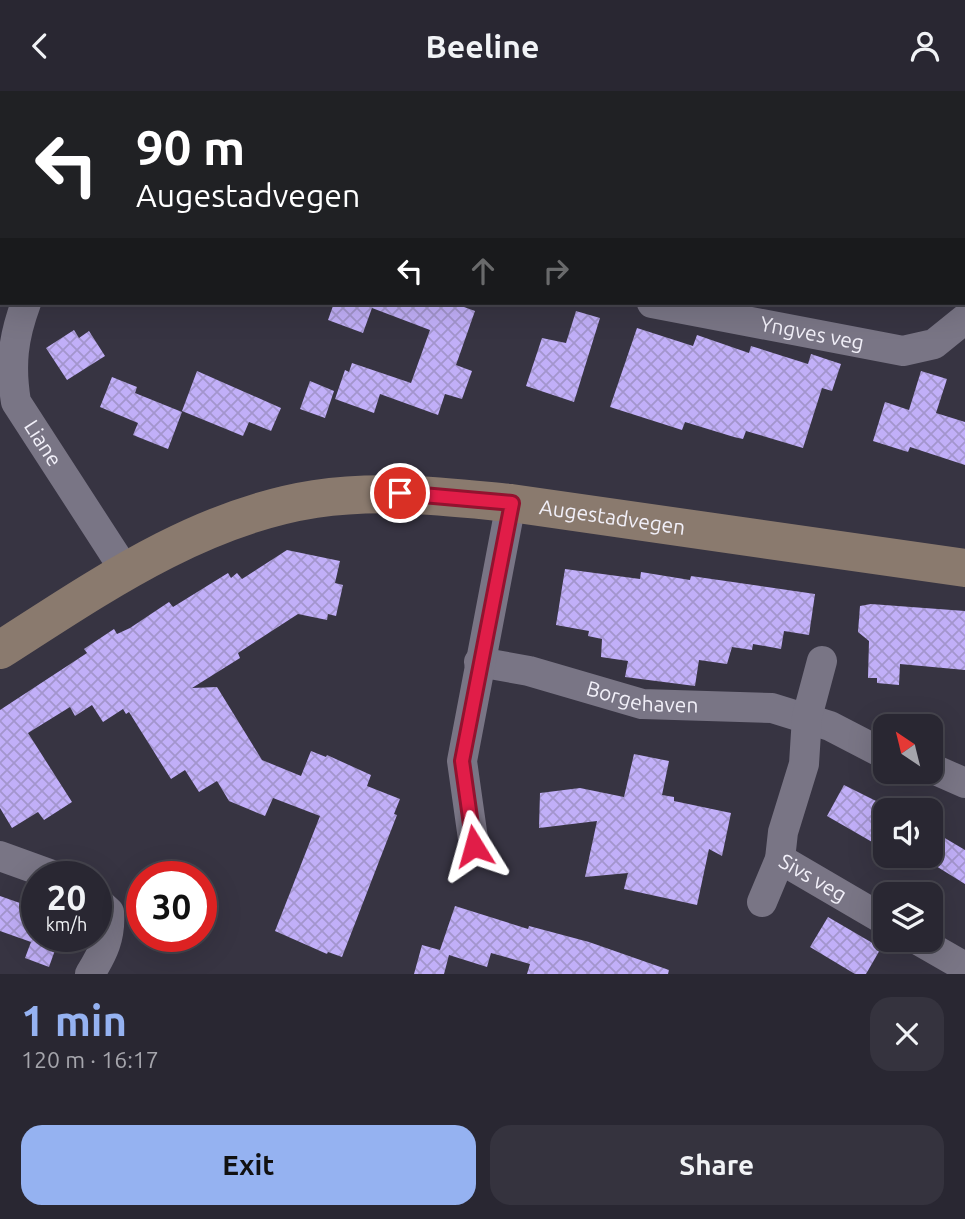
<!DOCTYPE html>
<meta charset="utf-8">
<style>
body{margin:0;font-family:Ubuntu,sans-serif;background:#35333e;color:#f1f3f6;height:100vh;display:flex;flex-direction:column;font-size:26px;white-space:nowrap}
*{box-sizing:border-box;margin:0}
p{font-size:23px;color:#a5a5ac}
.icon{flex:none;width:38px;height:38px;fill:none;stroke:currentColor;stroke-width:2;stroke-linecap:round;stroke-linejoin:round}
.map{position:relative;height:883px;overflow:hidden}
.panel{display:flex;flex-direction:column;background:#292732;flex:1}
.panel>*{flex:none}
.banner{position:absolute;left:0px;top:0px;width:966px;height:214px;box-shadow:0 7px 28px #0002,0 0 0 2px #45444d;background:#202124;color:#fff;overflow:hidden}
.needle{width:46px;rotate:325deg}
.tools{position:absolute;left:873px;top:623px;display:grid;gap:14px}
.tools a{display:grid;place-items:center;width:70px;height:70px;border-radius:14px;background:#292732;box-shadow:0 7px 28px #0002,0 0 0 2px #45444d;font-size:35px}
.speed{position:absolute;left:21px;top:770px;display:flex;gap:14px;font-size:35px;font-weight:700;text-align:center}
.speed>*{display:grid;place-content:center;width:91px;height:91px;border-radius:50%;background:#292732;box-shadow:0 7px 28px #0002,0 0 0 2px #45444d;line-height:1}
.speed small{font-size:18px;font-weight:400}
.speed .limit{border:10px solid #d22;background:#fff;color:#111}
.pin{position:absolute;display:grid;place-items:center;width:60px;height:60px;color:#fff;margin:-30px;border:4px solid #fff;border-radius:50%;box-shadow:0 2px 7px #0007}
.me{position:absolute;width:77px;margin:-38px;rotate:352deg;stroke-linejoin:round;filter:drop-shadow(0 0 5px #0008)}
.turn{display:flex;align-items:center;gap:24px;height:147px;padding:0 21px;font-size:32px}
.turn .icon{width:91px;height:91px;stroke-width:2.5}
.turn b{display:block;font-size:49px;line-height:60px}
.lanes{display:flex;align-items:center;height:66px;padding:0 21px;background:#0003;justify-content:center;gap:35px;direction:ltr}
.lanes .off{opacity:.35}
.round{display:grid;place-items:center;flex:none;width:74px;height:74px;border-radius:21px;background:#35333e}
.head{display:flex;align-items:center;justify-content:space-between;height:119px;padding:0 21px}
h1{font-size:42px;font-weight:700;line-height:52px;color:#95b2f1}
.button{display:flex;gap:14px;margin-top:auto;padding:14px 21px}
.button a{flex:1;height:80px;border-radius:21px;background:#95b2f1;color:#111;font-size:28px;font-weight:700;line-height:80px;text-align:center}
.button a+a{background:#35333e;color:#f1f3f6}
header{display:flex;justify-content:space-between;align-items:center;height:91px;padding:0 21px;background:#292732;font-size:32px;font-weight:700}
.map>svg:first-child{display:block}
.building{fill:url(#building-cross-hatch)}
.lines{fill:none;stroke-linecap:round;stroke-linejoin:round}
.minor{stroke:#797585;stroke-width:30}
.secondary{stroke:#8a7a6e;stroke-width:38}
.route-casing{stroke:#92132f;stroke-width:18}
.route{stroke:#e11d48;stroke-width:12}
.labels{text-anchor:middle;stroke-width:7;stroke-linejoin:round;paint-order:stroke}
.street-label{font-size:21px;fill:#f2f0f9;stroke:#1e1d23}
</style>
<header><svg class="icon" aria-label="back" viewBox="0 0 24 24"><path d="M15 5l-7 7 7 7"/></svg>Beeline<svg class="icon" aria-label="person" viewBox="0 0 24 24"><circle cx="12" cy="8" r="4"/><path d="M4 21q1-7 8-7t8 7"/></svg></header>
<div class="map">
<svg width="965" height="883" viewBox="0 0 965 883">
<defs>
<pattern id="building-cross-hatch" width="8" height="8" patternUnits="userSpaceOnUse" patternTransform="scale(1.75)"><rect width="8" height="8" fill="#c1aff8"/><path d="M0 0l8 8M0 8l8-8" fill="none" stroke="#a395cd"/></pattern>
</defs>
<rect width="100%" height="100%" fill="#373442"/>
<g class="building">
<polygon points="334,212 453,212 475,220 456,274 472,280 462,308 445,303 438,324 380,303 374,322 335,308 345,279 349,281 352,272 411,292 430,239 372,217 363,242 328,229"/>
<polygon points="576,220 600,227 574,311 526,295 542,247 566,252"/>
<polygon points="637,237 693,255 697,244 749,262 751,255 808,273 811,263 841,273 832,300 822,297 803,357 746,340 743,348 734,346 685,331 682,339 610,316"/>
<polygon points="74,239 79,247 89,240 105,265 67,289 46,257"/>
<polygon points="197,280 281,317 271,340 249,331 243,345 182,320"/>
<polygon points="921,280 947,288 936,322 965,331 965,374 910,356 908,361 873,350 885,311 909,319"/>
<polygon points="112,286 137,296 135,302 182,321 168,358 133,344 138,332 100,316"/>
<polygon points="310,290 334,300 325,327 300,318"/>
<polygon points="287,459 340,470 335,492 343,494 336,525 328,523 327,529 298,523 238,562 240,567 192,597 217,596 262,669 301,685 311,660 326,666 327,664 371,684 367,695 400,708 394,723 397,724 342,866 328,861 327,863 275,840 320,725 273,707 265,725 229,710 217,690 199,701 185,679 171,688 129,621 126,623 123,618 103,631 92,614 75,625 70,616 28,642 72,711 44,729 38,721 12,737 0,717 0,619 87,562 84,558 114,538 117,543 130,537 169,511 173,516 228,482 231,487 237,482 242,488"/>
<polygon points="565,478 640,488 641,481 690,489 691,485 815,503 809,544 784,540 781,558 753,553 752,559 732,556 727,573 699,569 695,595 625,586 628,570 601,566 602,548 588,545 589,540 556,534"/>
<polygon points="871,513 965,520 965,579 900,573 899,594 877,592 877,587 868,587 869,550 858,541 860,515"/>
<polygon points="634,663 669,670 662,704 674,706 674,710 731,722 722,765 709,758 697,814 624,798 628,782 585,786 597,730 539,737 540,702 580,697 624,706"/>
<polygon points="844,694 886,715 886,759 827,725"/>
<polygon points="938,743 965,759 965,793 923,767 931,765 931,755"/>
<polygon points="0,805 37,818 37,845 60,845 49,876 25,867 31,851 0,840"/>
<polygon points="455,815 528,838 529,835 589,851 669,879 668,883 527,883 530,873 491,862 487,876 449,864 444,883 414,883 422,854 440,859"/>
<polygon points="828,826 881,857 866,883 855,883 810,856"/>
</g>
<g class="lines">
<g class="minor">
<polyline points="92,2 93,0"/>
<polyline points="418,2 419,0"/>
<path id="s1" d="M26,212C13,247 10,274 16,311L126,481"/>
<path id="s2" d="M652,212L903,260L934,253L965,228"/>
<path id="s3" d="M479,571L529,580L642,613L772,617L830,635L886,664"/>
<polyline points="931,677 965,692"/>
<polyline points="474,755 462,670 511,412"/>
<polyline points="0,765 58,786"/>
<path id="s4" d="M780,768L886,830"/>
<polyline points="762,811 780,768 783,741 804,673 807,626 822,570"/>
<polyline points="918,849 965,876"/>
<path d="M90,883C103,862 111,846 109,821L96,809"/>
</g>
<path class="secondary" id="s5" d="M0,559C97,497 198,426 315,408C381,398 445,406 511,412L965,477"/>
</g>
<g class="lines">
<g class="route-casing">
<polyline id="route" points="400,402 512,412 462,670 474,755"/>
</g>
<use href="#route" class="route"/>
</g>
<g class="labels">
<g class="street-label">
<text dy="7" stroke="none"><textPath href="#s2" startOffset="163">Yngves veg</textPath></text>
<text dy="7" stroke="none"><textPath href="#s1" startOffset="150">Liane</textPath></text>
<text dy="7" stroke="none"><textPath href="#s5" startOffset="651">Augestadvegen</textPath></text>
<text dy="7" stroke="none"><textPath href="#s3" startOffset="168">Borgehaven</textPath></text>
<text dy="7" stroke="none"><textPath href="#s4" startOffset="38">Sivs veg</textPath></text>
</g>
</g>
</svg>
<div class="tools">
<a><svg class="needle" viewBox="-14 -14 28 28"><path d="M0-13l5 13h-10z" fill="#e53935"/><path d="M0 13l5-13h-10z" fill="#a5a5ac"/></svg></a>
<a><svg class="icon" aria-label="sound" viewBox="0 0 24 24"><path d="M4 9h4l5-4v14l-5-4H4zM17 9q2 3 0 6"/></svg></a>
<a><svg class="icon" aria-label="layers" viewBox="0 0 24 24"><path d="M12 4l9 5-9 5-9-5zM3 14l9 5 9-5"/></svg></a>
</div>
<div class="speed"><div>20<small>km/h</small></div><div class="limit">30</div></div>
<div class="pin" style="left:400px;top:402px;background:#d93025"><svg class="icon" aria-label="arrive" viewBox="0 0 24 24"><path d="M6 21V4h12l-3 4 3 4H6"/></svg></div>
<svg class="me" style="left:474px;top:755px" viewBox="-20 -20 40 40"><path d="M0-17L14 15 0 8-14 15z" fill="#e11d48" stroke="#fff" stroke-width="4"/></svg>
<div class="banner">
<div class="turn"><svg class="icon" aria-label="left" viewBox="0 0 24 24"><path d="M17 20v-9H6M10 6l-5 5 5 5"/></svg><div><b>90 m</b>Augestadvegen</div></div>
<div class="lanes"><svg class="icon" aria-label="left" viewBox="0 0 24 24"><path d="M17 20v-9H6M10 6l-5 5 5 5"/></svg><svg class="icon off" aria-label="ahead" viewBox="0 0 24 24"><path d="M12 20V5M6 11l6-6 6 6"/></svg><svg class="icon off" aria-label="right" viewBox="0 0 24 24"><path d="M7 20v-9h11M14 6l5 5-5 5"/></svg></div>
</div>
</div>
<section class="panel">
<div class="head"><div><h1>1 min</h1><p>120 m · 16:17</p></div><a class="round"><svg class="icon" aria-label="close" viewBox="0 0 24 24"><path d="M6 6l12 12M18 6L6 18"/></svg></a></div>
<div class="button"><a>Exit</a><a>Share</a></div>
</section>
